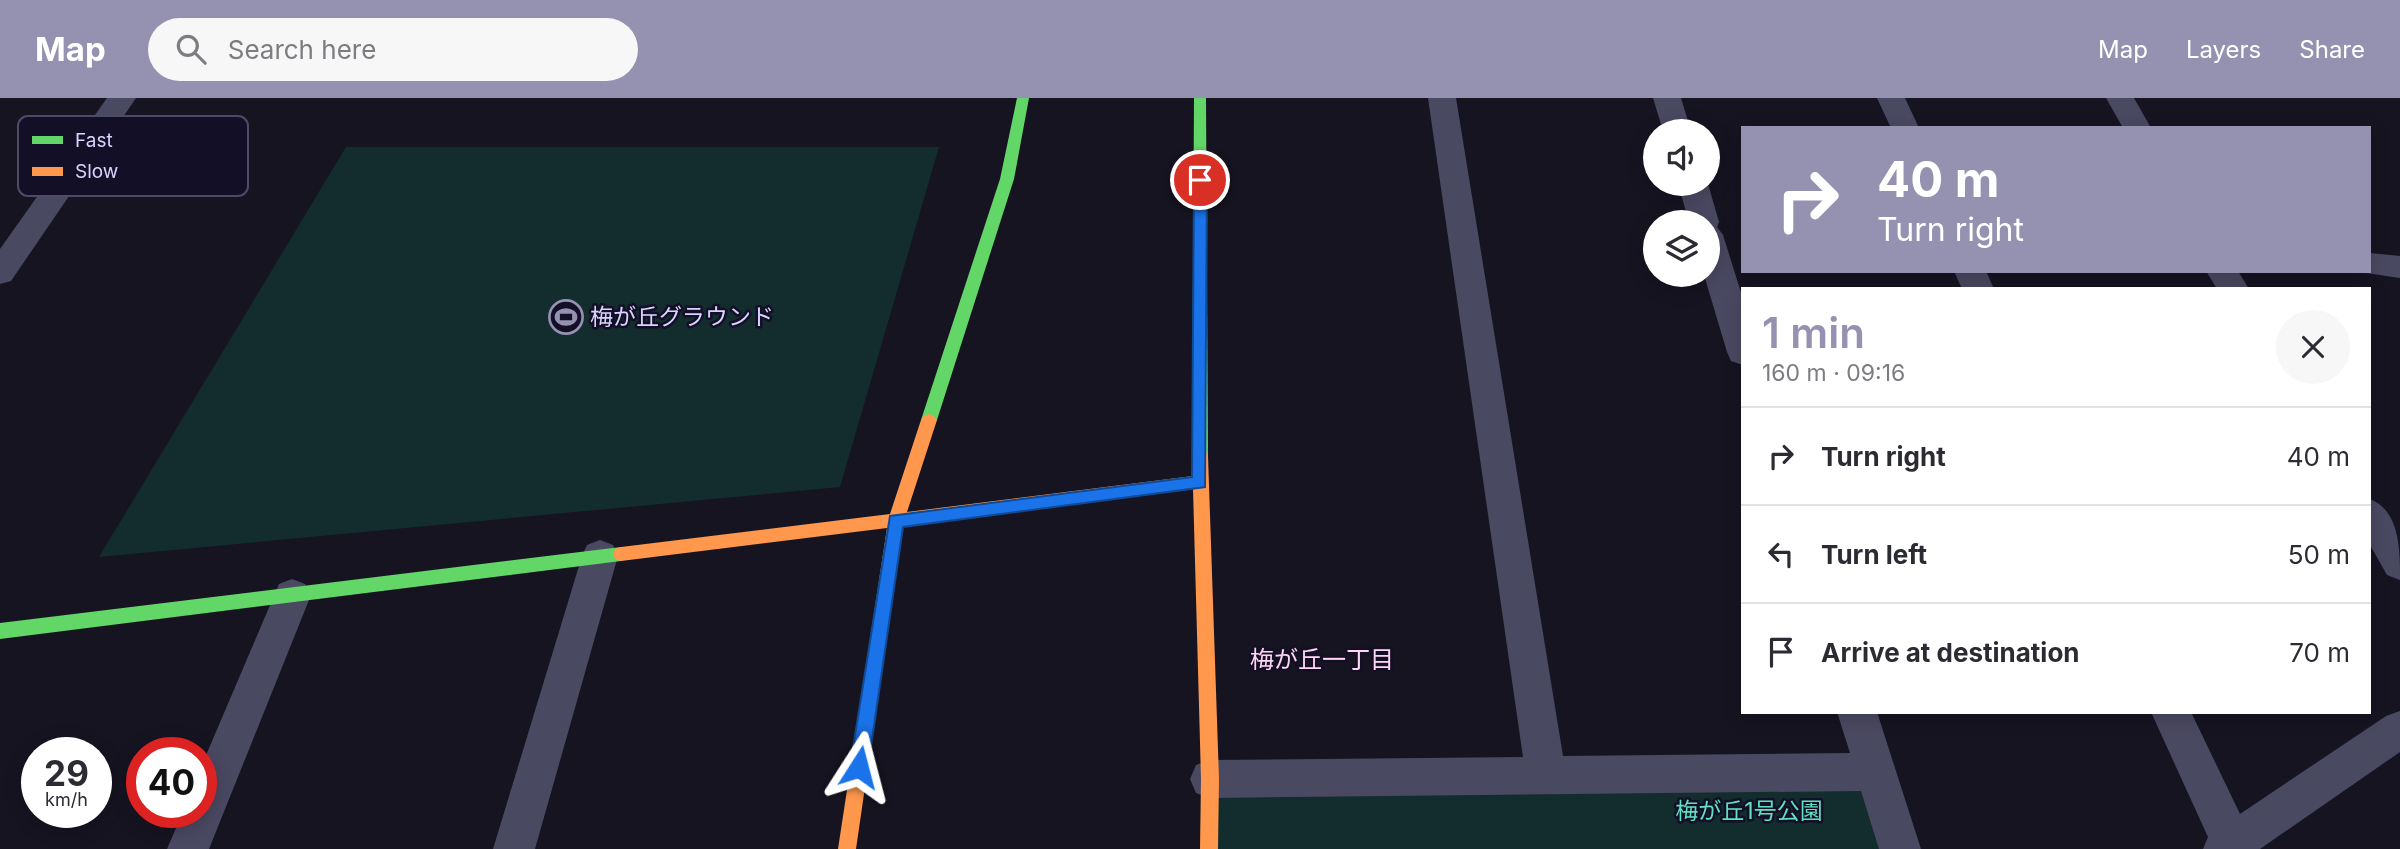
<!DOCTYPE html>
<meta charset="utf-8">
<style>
body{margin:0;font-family:Inter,"Noto Sans JP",sans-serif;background:#f7f7f7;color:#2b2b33;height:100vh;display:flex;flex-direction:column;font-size:26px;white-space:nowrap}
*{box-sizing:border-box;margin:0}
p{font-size:23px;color:#7c7c81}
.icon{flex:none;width:38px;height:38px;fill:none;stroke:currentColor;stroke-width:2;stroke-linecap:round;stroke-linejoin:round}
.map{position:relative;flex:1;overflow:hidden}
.panel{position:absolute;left:1741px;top:189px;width:630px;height:427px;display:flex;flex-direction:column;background:#fff;border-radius:0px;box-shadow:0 4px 18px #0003}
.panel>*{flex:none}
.top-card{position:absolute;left:1741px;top:28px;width:630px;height:147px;border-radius:0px;box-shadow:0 4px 18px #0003;background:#9591b1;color:#fff;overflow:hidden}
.controls{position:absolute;left:1643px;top:21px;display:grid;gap:14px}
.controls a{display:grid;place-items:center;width:77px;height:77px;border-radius:50%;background:#fff;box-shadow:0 4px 18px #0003;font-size:35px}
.speed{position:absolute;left:21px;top:639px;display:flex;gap:14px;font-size:35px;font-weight:700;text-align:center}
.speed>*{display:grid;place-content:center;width:91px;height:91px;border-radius:50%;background:#fff;box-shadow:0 4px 18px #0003;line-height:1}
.speed small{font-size:18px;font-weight:400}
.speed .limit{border:10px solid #d22;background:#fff;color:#111}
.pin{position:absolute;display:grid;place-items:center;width:60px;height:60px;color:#fff;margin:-30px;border:4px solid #fff;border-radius:50%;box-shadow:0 2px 7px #0007}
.me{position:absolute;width:77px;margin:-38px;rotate:9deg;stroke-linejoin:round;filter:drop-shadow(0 0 5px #0008)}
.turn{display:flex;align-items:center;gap:24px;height:147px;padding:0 21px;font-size:32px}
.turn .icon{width:91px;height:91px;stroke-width:2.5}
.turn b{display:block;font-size:49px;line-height:60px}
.round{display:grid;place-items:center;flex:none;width:74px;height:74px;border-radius:37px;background:#f7f7f7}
.summary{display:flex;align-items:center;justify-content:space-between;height:119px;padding:0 21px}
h1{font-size:42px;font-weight:600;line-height:52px;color:#9591b1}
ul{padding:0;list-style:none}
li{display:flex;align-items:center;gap:21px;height:98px;padding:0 21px;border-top:2px solid #e1e1e2}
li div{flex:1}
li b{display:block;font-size:26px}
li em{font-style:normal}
header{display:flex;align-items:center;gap:42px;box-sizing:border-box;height:98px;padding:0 35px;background:#9591b1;color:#fff}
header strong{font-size:33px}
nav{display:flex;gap:38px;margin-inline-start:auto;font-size:24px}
.search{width:490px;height:63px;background:#f7f7f7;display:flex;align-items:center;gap:18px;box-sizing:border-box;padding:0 24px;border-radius:38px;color:#7c7c81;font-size:26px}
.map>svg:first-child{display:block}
.green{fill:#132c2d}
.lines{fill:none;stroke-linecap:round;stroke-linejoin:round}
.street{fill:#4a4962;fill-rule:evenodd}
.fast{fill:#63d668;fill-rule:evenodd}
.slow{fill:#ff974d;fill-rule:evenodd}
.route{fill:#1a73e8;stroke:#114b97;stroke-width:2}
.labels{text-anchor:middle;stroke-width:5;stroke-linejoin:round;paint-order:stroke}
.poi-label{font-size:23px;fill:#d9d4ff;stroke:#130f26;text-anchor:start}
.park-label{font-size:23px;fill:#5fe0c0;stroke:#130f26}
.neighbourhood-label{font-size:24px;fill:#ffd6f0;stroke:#130f26}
.key{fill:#130f26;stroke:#4e4a67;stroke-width:2}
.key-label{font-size:19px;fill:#d9d4ff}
</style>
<header>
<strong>Map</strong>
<div class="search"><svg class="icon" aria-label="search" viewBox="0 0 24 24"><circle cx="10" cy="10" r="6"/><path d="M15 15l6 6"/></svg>Search here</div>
<nav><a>Map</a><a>Layers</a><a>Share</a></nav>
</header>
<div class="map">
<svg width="2400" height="751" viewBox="0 0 2400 751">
<rect width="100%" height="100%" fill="#161421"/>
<g class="green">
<polygon points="346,49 939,49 840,389 99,459"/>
<polygon points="1876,674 1900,751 1209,751 1210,681"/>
</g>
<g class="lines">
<g class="street">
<polygon points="107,0 136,0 11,183 0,186 0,151"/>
<polygon points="1428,0 1456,0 1563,658 1850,655 1837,614 1877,614 1921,751 1879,751 1861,693 1210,700 1196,695 1190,681 1196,667 1210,662 1523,659"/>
<polygon points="1653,0 1681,0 1691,33 1663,33"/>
<polygon points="1877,0 1905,0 1919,30 1891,30"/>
<polygon points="2106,0 2134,0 2151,30 2123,30"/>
<polygon points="1678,86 1708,86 1719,124 1717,129 1723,137 1743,201 1743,267 1731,263 1727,254 1704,177 1708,177 1708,124 1689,124"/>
<polygon points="2370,155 2400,158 2400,180 2359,174 2370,173"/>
<polygon points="1954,173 1986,173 1994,191 1962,191"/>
<polygon points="2206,173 2238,173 2249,191 2217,191"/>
<path d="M2370,401C2400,413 2400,452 2400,482L2387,477L2370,447Z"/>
<polygon points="600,442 613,447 618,458 535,751 493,751 582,458 587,447"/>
<polygon points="292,481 305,486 311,497 209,751 167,751 183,714 201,714 201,669 279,486"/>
<polygon points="2400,613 2400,654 2260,751 2203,751 2208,739 2151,614 2191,614 2240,716 2386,618"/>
</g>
<g class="fast">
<polygon points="1017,0 1029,0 1014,81 937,322 934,326 924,326 921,322 1000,81"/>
<polygon points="1194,0 1206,0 1208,358 1206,362 1194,362 1192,358"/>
<polygon points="621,449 627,451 629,456 627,461 621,463 0,541 0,525"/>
</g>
<polygon class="slow" points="929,316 934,318 937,322 907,414 1193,378 1194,354 1206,354 1208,358 1219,681 1218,751 1200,751 1201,681 1193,391 903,428 856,751 838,751 887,430 621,463 615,461 613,456 615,451 621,449 890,416 921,322 924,318"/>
</g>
<polygon class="route" points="1200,78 1207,82 1205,389 903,429 868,669 866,675 859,678 853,675 850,669 890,418 1192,379 1194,82"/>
<defs>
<g id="stadium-ring" transform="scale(1.75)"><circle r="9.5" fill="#130f26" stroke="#9591b1" stroke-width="1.5"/><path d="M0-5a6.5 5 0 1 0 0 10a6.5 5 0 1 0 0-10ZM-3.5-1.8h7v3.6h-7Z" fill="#9591b1"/></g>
</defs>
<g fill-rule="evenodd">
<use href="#stadium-ring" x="566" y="219"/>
</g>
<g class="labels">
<g class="poi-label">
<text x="590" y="227">梅が丘グラウンド</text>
</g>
<g class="park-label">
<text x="1749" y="721">梅が丘1号公園</text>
</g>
<g class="neighbourhood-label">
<text x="1322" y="570">梅が丘一丁目</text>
</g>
</g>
<rect x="18" y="18" width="230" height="80" rx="10" class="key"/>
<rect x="32" y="38" width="31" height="8" fill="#63d668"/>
<rect x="32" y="69" width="31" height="9" fill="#ff974d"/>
<g class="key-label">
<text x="75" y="49">Fast</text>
<text x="75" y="80">Slow</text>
</g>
</svg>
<div class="controls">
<a><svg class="icon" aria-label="sound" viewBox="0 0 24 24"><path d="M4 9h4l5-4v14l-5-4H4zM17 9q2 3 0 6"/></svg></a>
<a><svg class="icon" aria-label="layers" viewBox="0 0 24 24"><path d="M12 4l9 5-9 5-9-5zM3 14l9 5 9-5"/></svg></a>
</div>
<div class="speed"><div>29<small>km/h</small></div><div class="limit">40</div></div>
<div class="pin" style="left:1200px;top:82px;background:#d93025"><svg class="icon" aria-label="arrive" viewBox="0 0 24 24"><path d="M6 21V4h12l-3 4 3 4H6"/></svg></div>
<svg class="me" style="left:859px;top:669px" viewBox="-20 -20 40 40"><path d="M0-17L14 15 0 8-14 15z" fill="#1a73e8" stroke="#fff" stroke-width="4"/></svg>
<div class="top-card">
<div class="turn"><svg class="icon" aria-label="right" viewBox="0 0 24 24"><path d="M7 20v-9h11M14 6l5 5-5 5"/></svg><div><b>40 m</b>Turn right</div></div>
</div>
<section class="panel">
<div class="summary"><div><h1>1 min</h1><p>160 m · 09:16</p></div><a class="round"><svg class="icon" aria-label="close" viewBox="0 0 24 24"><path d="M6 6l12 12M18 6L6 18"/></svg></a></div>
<ul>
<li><svg class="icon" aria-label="right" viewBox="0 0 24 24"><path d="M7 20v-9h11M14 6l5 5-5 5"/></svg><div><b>Turn right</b></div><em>40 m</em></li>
<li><svg class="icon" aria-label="left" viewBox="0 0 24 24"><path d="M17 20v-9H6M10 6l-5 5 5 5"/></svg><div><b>Turn left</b></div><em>50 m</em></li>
<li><svg class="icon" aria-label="arrive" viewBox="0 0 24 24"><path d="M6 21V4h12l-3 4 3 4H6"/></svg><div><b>Arrive at destination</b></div><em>70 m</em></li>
</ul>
</section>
</div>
